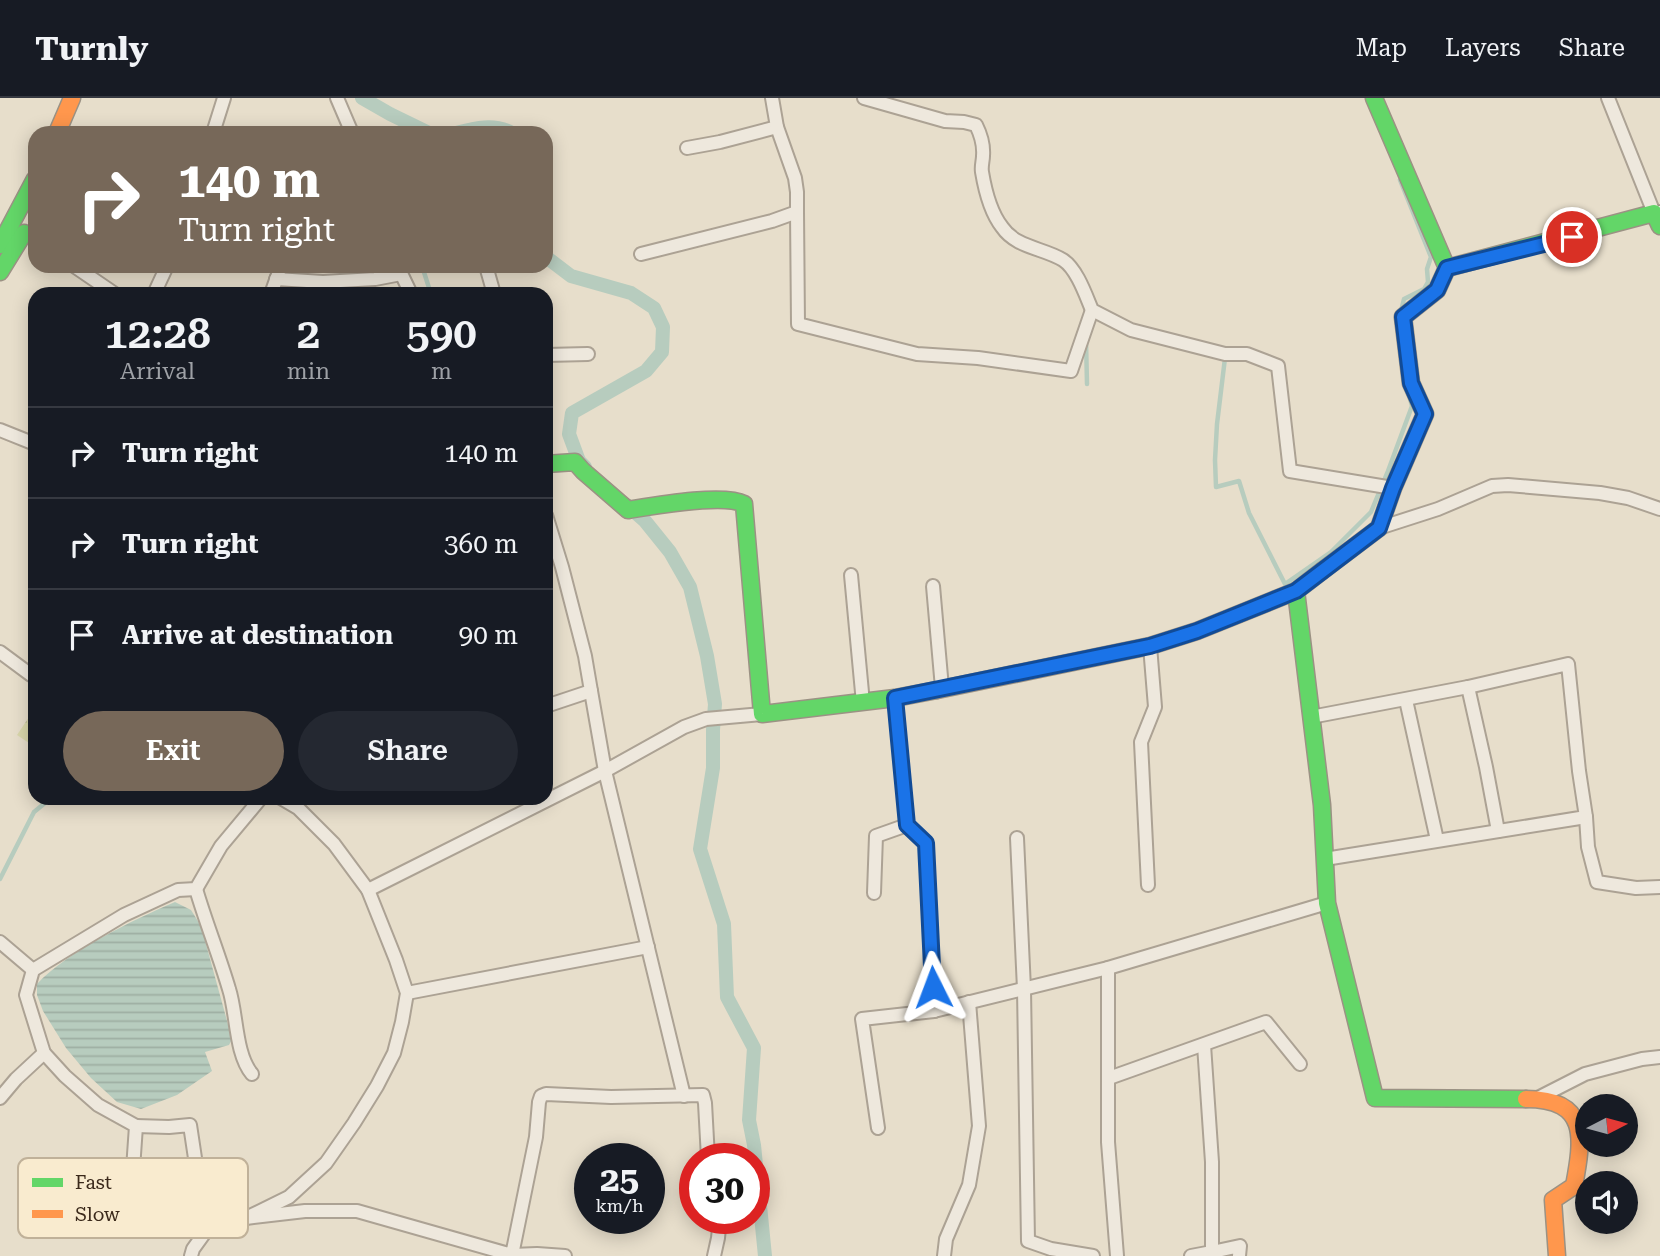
<!DOCTYPE html>
<style>
body{margin:0;font-family:"Roboto Serif",serif;background:#242831;color:#f1f3f6;height:100vh;display:flex;flex-direction:column;font-size:26px;white-space:nowrap}
*{box-sizing:border-box;margin:0}
p{font-size:23px;color:#9ea1a6}
.icon{flex:none;width:38px;height:38px;fill:none;stroke:currentColor;stroke-width:2;stroke-linecap:round;stroke-linejoin:round}
.map{position:relative;flex:1;overflow:hidden}
.panel{position:absolute;left:28px;top:189px;width:525px;height:518px;display:flex;flex-direction:column;background:#171b24;border-radius:21px;box-shadow:0 4px 18px #0003}
.panel>*{flex:none}
.guide{position:absolute;left:28px;top:28px;width:525px;height:147px;border-radius:21px;box-shadow:0 4px 18px #0003;background:#776859;color:#fff;overflow:hidden}
.needle{width:46px;rotate:84deg}
.fabs{position:absolute;left:1575px;top:996px;display:grid;gap:14px}
.fabs a{display:grid;place-items:center;width:63px;height:63px;border-radius:50%;background:#171b24;box-shadow:0 4px 18px #0003;font-size:35px}
.speed{position:absolute;left:574px;top:1045px;display:flex;gap:14px;font-size:35px;font-weight:700;text-align:center}
.speed>*{display:grid;place-content:center;width:91px;height:91px;border-radius:50%;background:#171b24;box-shadow:0 4px 18px #0003;line-height:1}
.speed small{font-size:18px;font-weight:400}
.speed .limit{border:10px solid #d22;background:#fff;color:#111}
.pin{position:absolute;display:grid;place-items:center;width:60px;height:60px;color:#fff;margin:-30px;border:4px solid #fff;border-radius:50%;box-shadow:0 2px 7px #0007}
.me{position:absolute;width:77px;margin:-38px;rotate:357deg;stroke-linejoin:round;filter:drop-shadow(0 0 5px #0008)}
.turn{display:flex;align-items:center;gap:24px;height:147px;padding:0 35px;font-size:32px}
.turn .icon{width:91px;height:91px;stroke-width:2.5}
.turn b{display:block;font-size:49px;line-height:60px}
.eta{display:flex;justify-content:space-evenly;align-items:center;height:119px;text-align:center}
.eta b{font-size:42px;font-weight:600;line-height:49px}
.action{display:flex;gap:14px;margin-top:auto;padding:14px 35px}
.action a{flex:1;height:80px;border-radius:42px;background:#776859;color:#fff;font-size:28px;font-weight:600;line-height:80px;text-align:center}
.action a+a{background:#242831;color:#f1f3f6}
ul{padding:0;list-style:none}
li{display:flex;align-items:center;gap:21px;height:91px;padding:0 35px;border-top:2px solid #363941}
li div{flex:1}
li b{display:block;font-size:26px}
li em{font-style:normal}
header{display:flex;align-items:center;gap:42px;box-sizing:border-box;height:98px;padding:0 35px;background:#171b24;border-bottom:2px solid #363941}
header strong{font-size:33px}
nav{display:flex;gap:38px;margin-inline-start:auto;font-size:24px}
.map>svg:first-child{display:block}
.park{fill:url(#park-tufts)}
.water{fill:url(#water-rules)}
.lines{fill:none;stroke-linecap:round;stroke-linejoin:round}
.stream{stroke:#b7ccbe;stroke-width:4.5}
.canal{stroke:#b7ccbe;stroke-width:14}
.street-casing{stroke:#aca294;stroke-width:16}
.fast-casing{stroke:#9b9284;stroke-width:19}
.slow-casing{stroke:#9b9284;stroke-width:19}
.street{stroke:#eee8dd;stroke-width:12}
.fast{stroke:#63d668;stroke-width:16}
.slow{stroke:#ff974d;stroke-width:16}
.route-casing{stroke:#114b97;stroke-width:18}
.route{stroke:#1a73e8;stroke-width:12}
.key{fill:#f9ebcf;stroke:#c0b199;stroke-width:2}
.key-label{font-size:19px;fill:#3b291b}
</style>
<header>
<strong>Turnly</strong>
<nav><a>Map</a><a>Layers</a><a>Share</a></nav>
</header>
<div class="map">
<svg width="1660" height="1158" viewBox="0 0 1660 1158">
<defs>
<pattern id="park-tufts" width="24" height="20" patternUnits="userSpaceOnUse" patternTransform="scale(1.75)"><rect width="24" height="20" fill="#d9d7ab"/><path d="M3 7l-1-3M5 7V3M7 7l1-3M15 17l-1-3M17 17v-4M19 17l1-3" fill="none" stroke="#bbb993"/></pattern>
<pattern id="water-rules" width="6" height="5" patternUnits="userSpaceOnUse" patternTransform="scale(1.75)"><rect width="6" height="5" fill="#b7ccbe"/><path d="M0 2.5h6" fill="none" stroke="#9eafa3"/></pattern>
</defs>
<rect width="100%" height="100%" fill="#e7decb"/>
<polygon class="park" points="35,610 35,649 17,637"/>
<path class="water" d="M175,804L191,812L201,828L232,941L229,947L205,954L212,973L177,997L141,1011L117,1004L91,980L66,950L43,913L37,897V886C68,853 133,822 175,804Z"/>
<g class="lines">
<g class="stream">
<polyline points="1400,82 1431,159 1427,171 1428,184 1424,191 1404,201 1401,213"/>
<polyline points="422,168 431,196"/>
<polyline points="1086,243 1087,286"/>
<polyline points="1223,260 1225,260 1217,326 1215,362 1216,389 1239,383 1249,415 1285,486 1331,454 1371,414 1388,373 1412,308 1410,301"/>
<polyline points="0,781 34,714 51,700"/>
</g>
<g class="canal">
<polyline points="362,0 390,16 429,35"/>
<path d="M456,35C475,30 494,25 512,35"/>
<polyline points="546,159 571,178 631,195 654,210 663,229 662,254 646,273 572,315 569,336 579,363 585,369"/>
<polyline points="628,408 645,423 670,454 690,489 707,558 715,606 713,632 713,670 700,751 724,826 727,899 754,950 749,1022 754,1047 765,1158"/>
</g>
<g class="street-casing">
<g id="street">
<polyline points="337,0 352,35"/>
<path d="M864,0L945,23L964,24L976,27C981,37 984,46 983,58C983,63 981,68 982,74C985,92 991,115 1002,129C1016,150 1044,150 1063,162C1077,171 1086,198 1092,212L1131,232L1225,256H1247L1278,268L1290,373L1393,390"/>
<polyline points="1608,0 1654,115 1660,114"/>
<polyline points="213,35 224,0"/>
<polyline points="687,50 720,44 777,29"/>
<polyline points="797,114 798,226 917,256 978,260 1071,273 1092,212"/>
<polyline points="641,156 772,123 797,114 797,94 795,80 777,29 772,0"/>
<polyline points="74,168 115,196"/>
<polyline points="486,168 494,196"/>
<polyline points="399,171 411,196"/>
<polyline points="276,181 323,184 375,181 401,176"/>
<polyline points="154,196 167,168"/>
<polyline points="271,196 281,168"/>
<polyline points="546,257 588,256"/>
<polyline points="0,332 35,346"/>
<polyline points="546,417 562,469 585,558 591,593 546,608"/>
<polyline points="1379,430 1438,411 1492,388 1508,387 1600,395 1628,400 1660,411"/>
<polyline points="851,477 863,605"/>
<polyline points="933,488 942,590"/>
<polyline points="0,554 31,577 35,574"/>
<polyline points="1468,589 1486,669 1498,733"/>
<polyline points="591,593 605,673 684,998"/>
<polyline points="895,600 907,727 926,745 934,913"/>
<polyline points="1406,602 1437,742"/>
<polyline points="1311,619 1468,589 1568,566 1579,673 1586,719 1325,761"/>
<polyline points="1586,719 1588,749 1597,784 1636,790 1660,789"/>
<polyline points="1017,740 1024,891 1028,1143 1051,1151 1093,1158"/>
<polyline points="1148,787 1141,644 1155,609 1150,548"/>
<path d="M196,791C206,825 219,857 229,891C237,915 235,956 252,976"/>
<polyline points="368,792 605,673 684,629 706,621 762,616"/>
<polyline points="874,795 876,738 907,727"/>
<polyline points="0,844 33,872"/>
<polyline points="1108,870 1108,1044 1117,1158"/>
<polyline points="407,895 648,849"/>
<polyline points="1109,980 1266,924 1300,966"/>
<polyline points="0,1000 16,981 44,955"/>
<polyline points="1536,1001 1585,976 1642,961 1660,959"/>
<polyline points="136,1028 169,1029 190,1027 206,1133"/>
<polyline points="878,1030 862,921 934,913 1108,870 1327,805"/>
<polyline points="133,1071 136,1028 98,1007 65,978 44,955 26,897 33,872 124,817 178,792 196,791 221,748 261,700"/>
<polyline points="246,1120 305,1113 357,1113 512,1157 536,1039 539,1004 541,998 546,996 611,999 703,997 705,1005 708,1060"/>
<polyline points="1212,1154 1240,1148 1239,1158"/>
<polyline points="512,1157 537,1156 565,1158"/>
<polyline points="191,1158 193,1151 206,1133 246,1120 289,1099 326,1065 354,1025 377,988 394,955 402,924 407,895 396,862 368,792 334,746 298,710 281,700"/>
<polyline points="714,1158 718,1140 720,1120"/>
<polyline points="944,1158 946,1141 969,1087 979,1028 969,904"/>
<polyline points="1191,1158 1212,1154 1212,1064 1204,947"/>
</g>
</g>
<g class="fast-casing">
<g id="fast">
<polyline points="0,147 35,81"/>
<polyline points="1447,170 1654,115 1660,128"/>
<polyline points="0,174 24,135"/>
<path d="M546,366L575,364L583,373L628,412C653,408 723,395 744,406L762,616L895,600L937,592"/>
<polyline points="1322,473 1379,430 1393,390 1425,316 1411,285 1403,219 1437,192 1447,170 1374,0"/>
<polyline points="1296,493 1322,707 1327,805 1375,1000 1526,1001"/>
</g>
</g>
<g class="slow-casing">
<g id="slow">
<polyline points="57,35 72,0"/>
<polyline points="937,592 1150,548 1197,533 1296,493 1322,473"/>
<path d="M1526,1001C1589,1001 1583,1040 1574,1088L1553,1102L1557,1158"/>
</g>
</g>
<use href="#street" class="street"/>
<use href="#fast" class="fast"/>
<use href="#slow" class="slow"/>
</g>
<g class="lines">
<g class="route-casing">
<polyline id="route" points="933,889 926,745 907,727 895,600 1150,548 1197,533 1296,493 1379,430 1393,390 1425,316 1411,285 1403,219 1437,192 1447,170 1572,139"/>
</g>
<use href="#route" class="route"/>
</g>
<rect x="18" y="1060" width="230" height="80" rx="10" class="key"/>
<rect x="32" y="1080" width="31" height="9" fill="#63d668"/>
<rect x="32" y="1112" width="31" height="8" fill="#ff974d"/>
<g class="key-label">
<text x="75" y="1091">Fast</text>
<text x="75" y="1123">Slow</text>
</g>
</svg>
<div class="fabs">
<a><svg class="needle" viewBox="-14 -14 28 28"><path d="M0-13l5 13h-10z" fill="#e53935"/><path d="M0 13l5-13h-10z" fill="#9ea1a6"/></svg></a>
<a><svg class="icon" aria-label="sound" viewBox="0 0 24 24"><path d="M4 9h4l5-4v14l-5-4H4zM17 9q2 3 0 6"/></svg></a>
</div>
<div class="speed"><div>25<small>km/h</small></div><div class="limit">30</div></div>
<div class="pin" style="left:1572px;top:139px;background:#d93025"><svg class="icon" aria-label="arrive" viewBox="0 0 24 24"><path d="M6 21V4h12l-3 4 3 4H6"/></svg></div>
<svg class="me" style="left:933px;top:889px" viewBox="-20 -20 40 40"><path d="M0-17L14 15 0 8-14 15z" fill="#1a73e8" stroke="#fff" stroke-width="4"/></svg>
<div class="guide">
<div class="turn"><svg class="icon" aria-label="right" viewBox="0 0 24 24"><path d="M7 20v-9h11M14 6l5 5-5 5"/></svg><div><b>140 m</b>Turn right</div></div>
</div>
<section class="panel">
<div class="eta">
<div><b>12:28</b><p>Arrival</p></div>
<div><b>2</b><p>min</p></div>
<div><b>590</b><p>m</p></div>
</div>
<ul>
<li><svg class="icon" aria-label="right" viewBox="0 0 24 24"><path d="M7 20v-9h11M14 6l5 5-5 5"/></svg><div><b>Turn right</b></div><em>140 m</em></li>
<li><svg class="icon" aria-label="right" viewBox="0 0 24 24"><path d="M7 20v-9h11M14 6l5 5-5 5"/></svg><div><b>Turn right</b></div><em>360 m</em></li>
<li><svg class="icon" aria-label="arrive" viewBox="0 0 24 24"><path d="M6 21V4h12l-3 4 3 4H6"/></svg><div><b>Arrive at destination</b></div><em>90 m</em></li>
</ul>
<div class="action"><a>Exit</a><a>Share</a></div>
</section>
</div>
